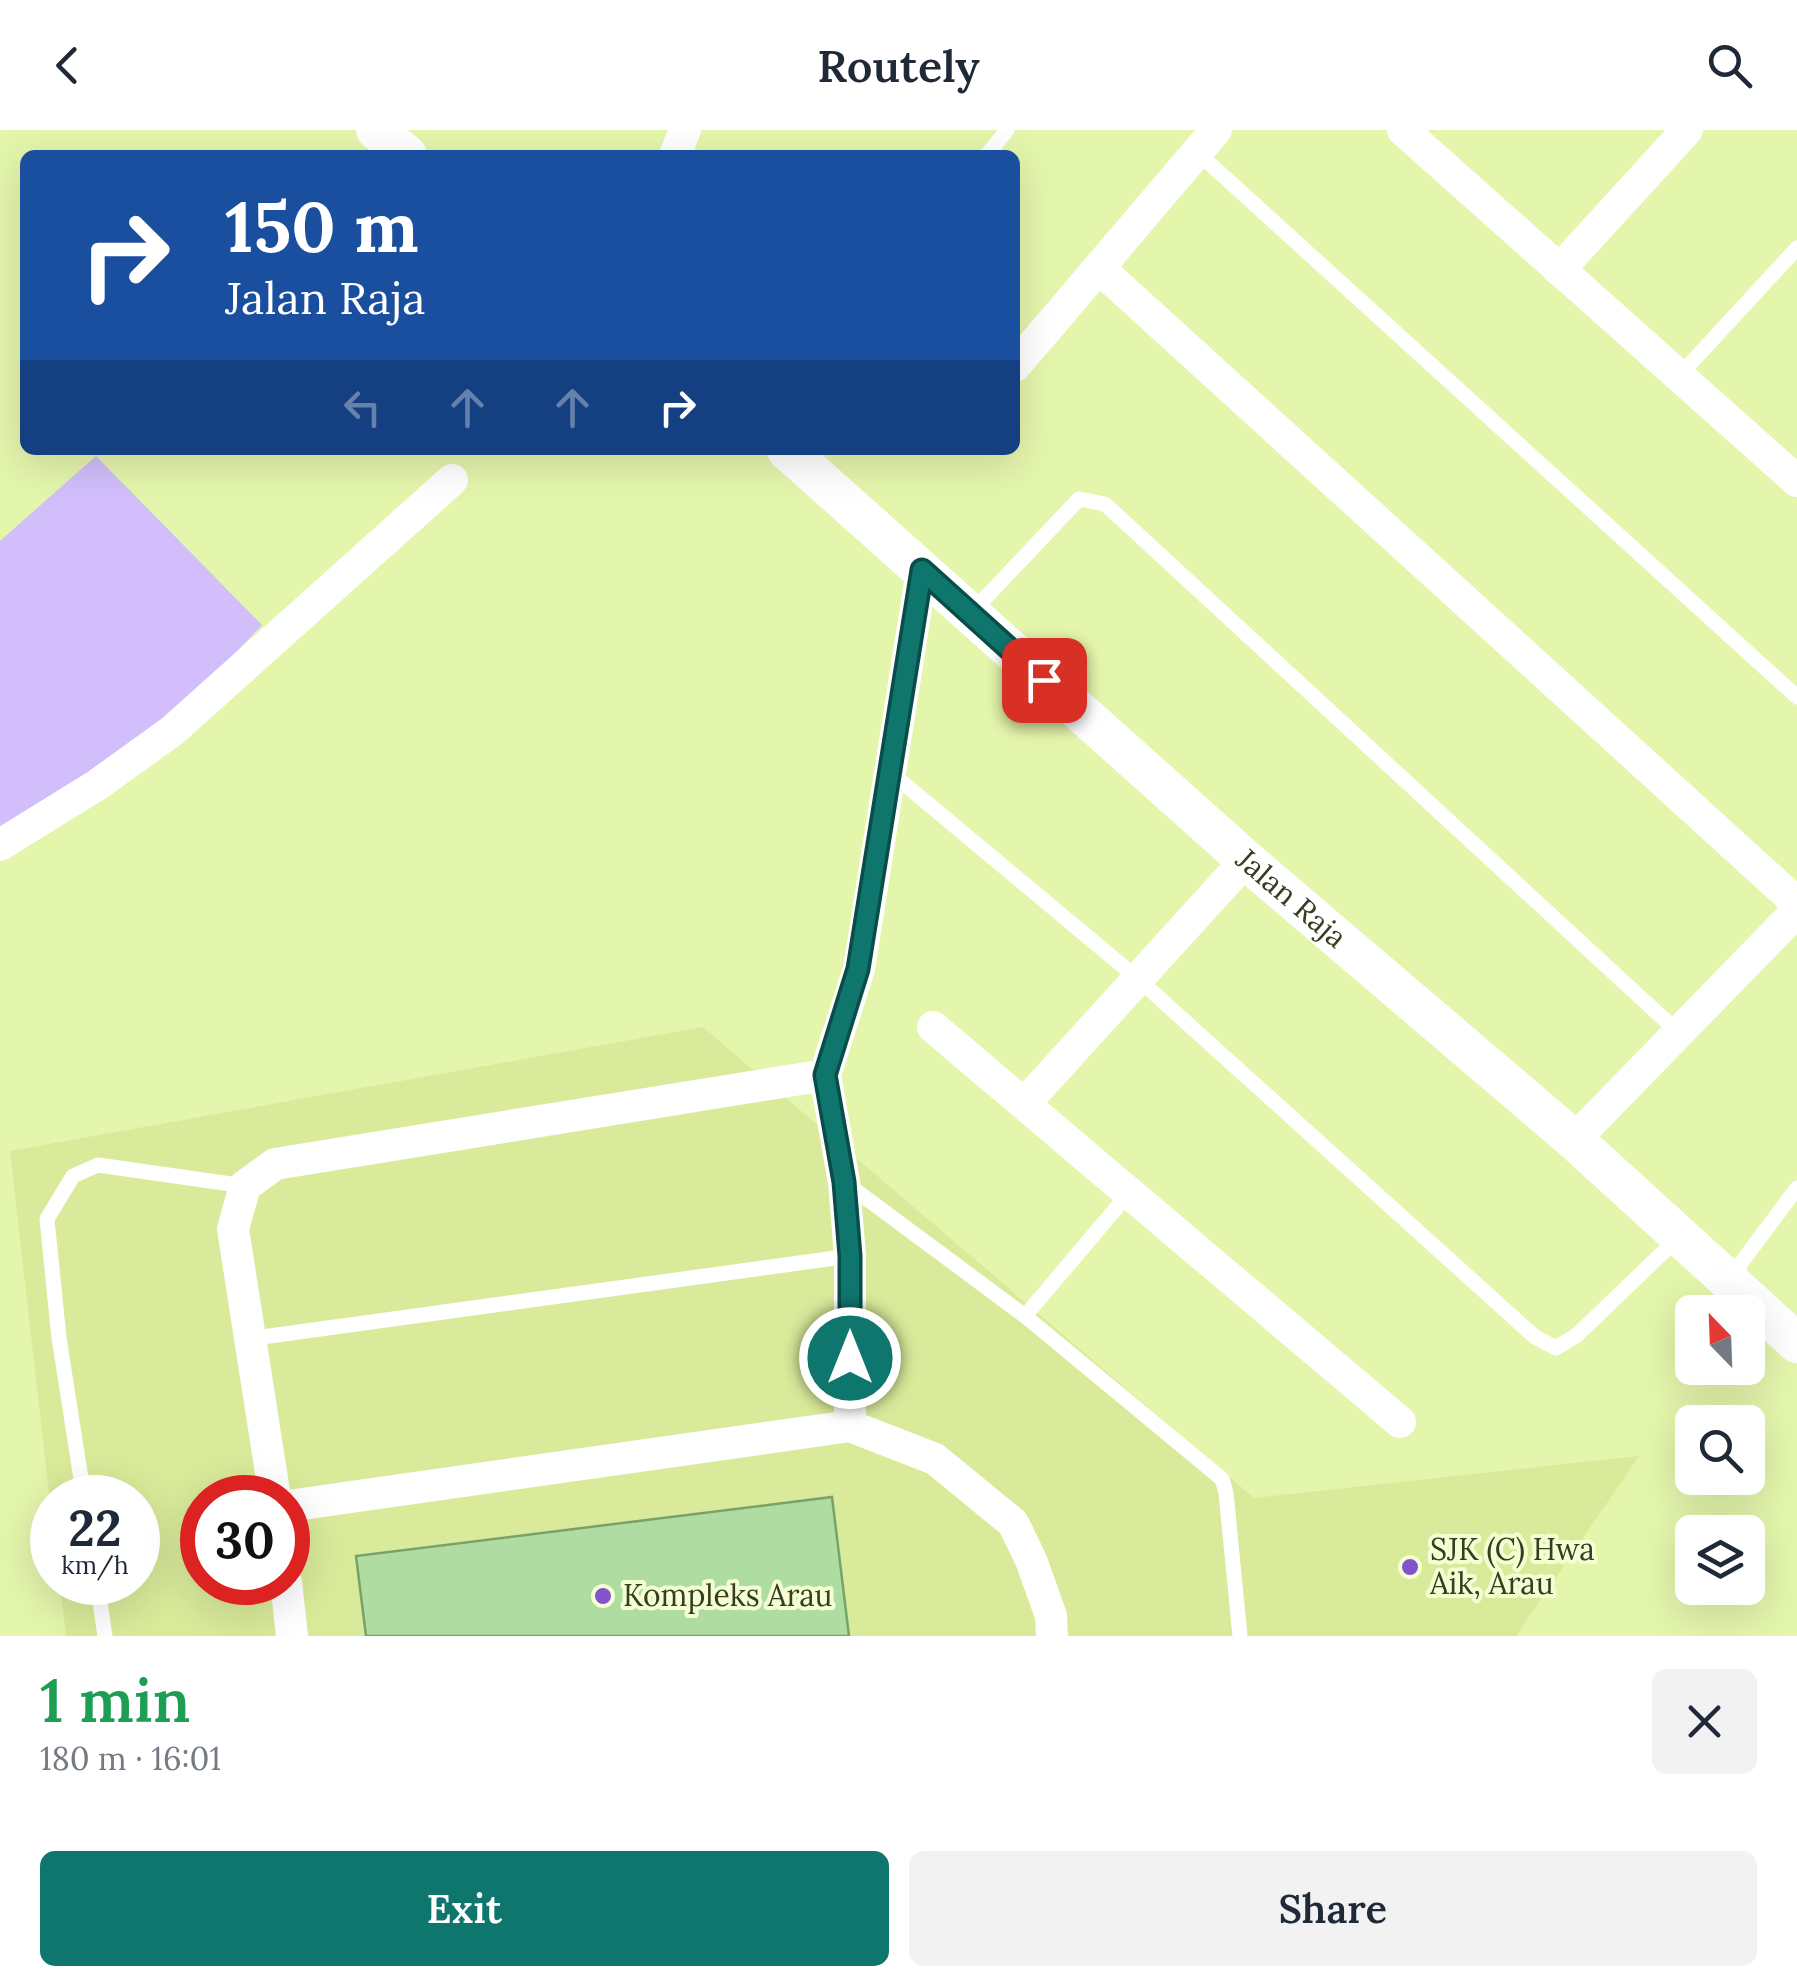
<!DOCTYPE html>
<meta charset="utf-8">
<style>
body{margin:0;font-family:Lora,serif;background:#f2f2f3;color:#1f2937;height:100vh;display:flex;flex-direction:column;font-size:38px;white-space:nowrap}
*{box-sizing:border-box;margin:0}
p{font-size:32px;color:#747a83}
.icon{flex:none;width:55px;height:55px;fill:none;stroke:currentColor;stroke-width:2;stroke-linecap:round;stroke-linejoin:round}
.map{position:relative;height:1506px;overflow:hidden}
.details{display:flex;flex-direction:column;background:#fff;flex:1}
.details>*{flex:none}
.hud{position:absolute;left:20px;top:20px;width:1000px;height:305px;border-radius:15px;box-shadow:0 10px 40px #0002;background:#1a4fa0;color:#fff;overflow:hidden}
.needle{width:65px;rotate:337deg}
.fabs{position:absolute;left:1675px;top:1165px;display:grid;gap:20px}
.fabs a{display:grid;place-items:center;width:90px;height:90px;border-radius:15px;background:#fff;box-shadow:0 10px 40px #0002;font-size:50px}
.speed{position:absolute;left:30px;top:1345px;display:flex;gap:20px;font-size:50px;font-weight:700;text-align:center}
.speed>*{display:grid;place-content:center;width:130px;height:130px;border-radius:50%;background:#fff;box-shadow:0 10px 40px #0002;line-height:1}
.speed small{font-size:25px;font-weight:400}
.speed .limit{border:15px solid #d22;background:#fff;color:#111}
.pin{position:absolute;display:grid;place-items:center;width:85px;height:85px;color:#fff;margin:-42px;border-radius:20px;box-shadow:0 5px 15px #0006}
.me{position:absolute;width:110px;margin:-55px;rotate:0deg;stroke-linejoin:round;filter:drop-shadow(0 0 8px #0008)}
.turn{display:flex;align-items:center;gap:35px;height:210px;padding:0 40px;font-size:45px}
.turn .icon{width:130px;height:130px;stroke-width:2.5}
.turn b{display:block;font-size:70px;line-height:85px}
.lanes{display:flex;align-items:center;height:95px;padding:0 40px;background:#0003;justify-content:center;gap:50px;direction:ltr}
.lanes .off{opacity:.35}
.round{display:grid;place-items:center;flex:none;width:105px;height:105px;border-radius:15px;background:#f2f2f3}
.head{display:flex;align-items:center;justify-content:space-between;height:170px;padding:0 40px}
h1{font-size:60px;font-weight:600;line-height:75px;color:#1e9e55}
.action{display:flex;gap:20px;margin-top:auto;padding:20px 40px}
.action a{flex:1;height:115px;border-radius:15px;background:#0f766e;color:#fff;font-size:40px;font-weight:600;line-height:115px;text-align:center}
.action a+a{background:#f2f2f3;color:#1f2937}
header{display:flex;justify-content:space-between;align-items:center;height:130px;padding:0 40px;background:#fff;font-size:45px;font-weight:600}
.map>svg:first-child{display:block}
.built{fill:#d9ea9a;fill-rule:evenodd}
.green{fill:#d1befb}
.building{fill:#afdda1;stroke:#77a36a;stroke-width:2.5}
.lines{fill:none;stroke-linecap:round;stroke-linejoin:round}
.service{stroke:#fff;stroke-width:15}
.minor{stroke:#fff;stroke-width:32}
.tertiary{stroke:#fff;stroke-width:40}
.route-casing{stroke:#0a4d48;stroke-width:25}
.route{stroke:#0f766e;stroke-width:18}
.poi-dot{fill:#8353cc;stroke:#f4fed3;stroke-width:4}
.labels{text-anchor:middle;stroke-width:8;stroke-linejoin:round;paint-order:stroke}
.street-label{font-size:30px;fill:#373d20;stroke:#f4fed3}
.poi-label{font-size:30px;fill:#373d20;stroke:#f4fed3;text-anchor:start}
</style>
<header><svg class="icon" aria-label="back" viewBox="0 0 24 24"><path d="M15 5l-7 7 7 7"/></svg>Routely<svg class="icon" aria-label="search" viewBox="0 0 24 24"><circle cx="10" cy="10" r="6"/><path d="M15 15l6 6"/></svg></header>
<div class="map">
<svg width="1797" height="1506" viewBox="0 0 1797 1506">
<rect width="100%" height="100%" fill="#e4f5ac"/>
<path class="built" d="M703,897L1254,1368L1639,1326L1516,1506H66L60,1453L138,1452V1368H52V1389L10,1021ZM202,1368H288V1452H202Z"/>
<polygon class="green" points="96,326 262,495 160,602 0,703 0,411"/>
<polygon class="building" points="832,1367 849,1506 366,1506 356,1426"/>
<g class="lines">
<g class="service">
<polyline points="1197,22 1797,567"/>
<polyline points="987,25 1007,0"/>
<polyline points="1679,246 1797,118"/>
<polyline points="971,483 1079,369 1105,374 1679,903"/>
<polyline points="890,642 1137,848 1535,1207 1556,1218 1577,1205 1678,1108"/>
<polyline points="847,1054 1025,1186 1222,1349 1226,1363 1240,1506"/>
<polyline points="1729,1149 1797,1058"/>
<polyline points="1025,1186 1129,1063"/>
<polyline points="248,1209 850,1126"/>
<polyline points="84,1368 59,1208 47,1089 73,1046 98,1035 245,1056"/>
<polyline points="97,1452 105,1506"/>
</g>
<g class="minor">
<polyline points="1403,0 1797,351"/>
<polyline points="675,25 685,0"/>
<polyline points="1099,138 1797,773"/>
<polyline points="1559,140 1687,0"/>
<polyline points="1015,236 1216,0"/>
<polyline points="0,715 97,655 172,601 452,350"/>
<polyline points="933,897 1400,1292"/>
<polyline points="1026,972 1246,730"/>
<polyline points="1574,1010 1797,781"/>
<polyline points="850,1296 850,1126 844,1052 825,945 859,839 922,440"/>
<polyline points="275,1368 233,1099 245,1056 275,1034 825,945"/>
<polyline points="288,1376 850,1296 935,1329 1013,1393 1031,1430 1051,1486 1052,1506"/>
<polyline points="286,1452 292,1506"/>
</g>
<g class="tertiary">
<polyline points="376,0 407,25"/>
<path id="s1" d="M787,320L1246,730L1574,1010L1797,1213"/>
</g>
</g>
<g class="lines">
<g class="route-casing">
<polyline id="route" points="850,1228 850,1126 844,1052 825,945 858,839 922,440 1044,550"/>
</g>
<use href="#route" class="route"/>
</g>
<g class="poi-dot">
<circle cx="1410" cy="1437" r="10"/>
<circle cx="603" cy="1466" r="10"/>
</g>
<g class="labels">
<g class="street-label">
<text dy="10" stroke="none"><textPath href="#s1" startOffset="675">Jalan Raja</textPath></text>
</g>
<g class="poi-label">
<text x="1430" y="1430">SJK (C) Hwa<tspan x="1430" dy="34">Aik, Arau</tspan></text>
<text x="623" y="1476">Kompleks Arau</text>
</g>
</g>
</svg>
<div class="fabs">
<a><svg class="needle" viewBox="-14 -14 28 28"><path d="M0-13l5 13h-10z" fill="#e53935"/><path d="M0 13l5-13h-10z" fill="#747a83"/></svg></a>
<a><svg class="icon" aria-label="search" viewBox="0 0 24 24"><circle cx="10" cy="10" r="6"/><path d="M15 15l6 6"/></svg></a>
<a><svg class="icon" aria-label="layers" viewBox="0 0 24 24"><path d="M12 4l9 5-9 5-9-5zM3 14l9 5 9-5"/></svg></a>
</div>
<div class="speed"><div>22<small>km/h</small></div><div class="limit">30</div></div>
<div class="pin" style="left:1044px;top:550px;background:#d93025"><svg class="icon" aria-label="arrive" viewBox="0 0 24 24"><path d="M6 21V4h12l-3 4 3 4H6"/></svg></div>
<svg class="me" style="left:850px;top:1228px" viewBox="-20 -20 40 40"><circle r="17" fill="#0f766e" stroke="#fff" stroke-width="3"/><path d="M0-11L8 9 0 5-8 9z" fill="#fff"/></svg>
<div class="hud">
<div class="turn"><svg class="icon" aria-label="right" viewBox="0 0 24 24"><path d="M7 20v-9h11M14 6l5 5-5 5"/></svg><div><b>150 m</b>Jalan Raja</div></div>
<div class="lanes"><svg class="icon off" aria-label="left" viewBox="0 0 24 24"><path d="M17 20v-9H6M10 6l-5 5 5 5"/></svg><svg class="icon off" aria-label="ahead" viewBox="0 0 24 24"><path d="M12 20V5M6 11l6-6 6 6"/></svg><svg class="icon off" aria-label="ahead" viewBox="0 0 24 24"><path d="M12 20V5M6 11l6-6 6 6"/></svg><svg class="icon" aria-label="right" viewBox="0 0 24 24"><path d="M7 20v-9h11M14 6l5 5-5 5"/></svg></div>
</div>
</div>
<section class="details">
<div class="head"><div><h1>1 min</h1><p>180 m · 16:01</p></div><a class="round"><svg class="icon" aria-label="close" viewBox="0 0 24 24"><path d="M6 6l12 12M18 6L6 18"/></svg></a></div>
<div class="action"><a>Exit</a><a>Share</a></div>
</section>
